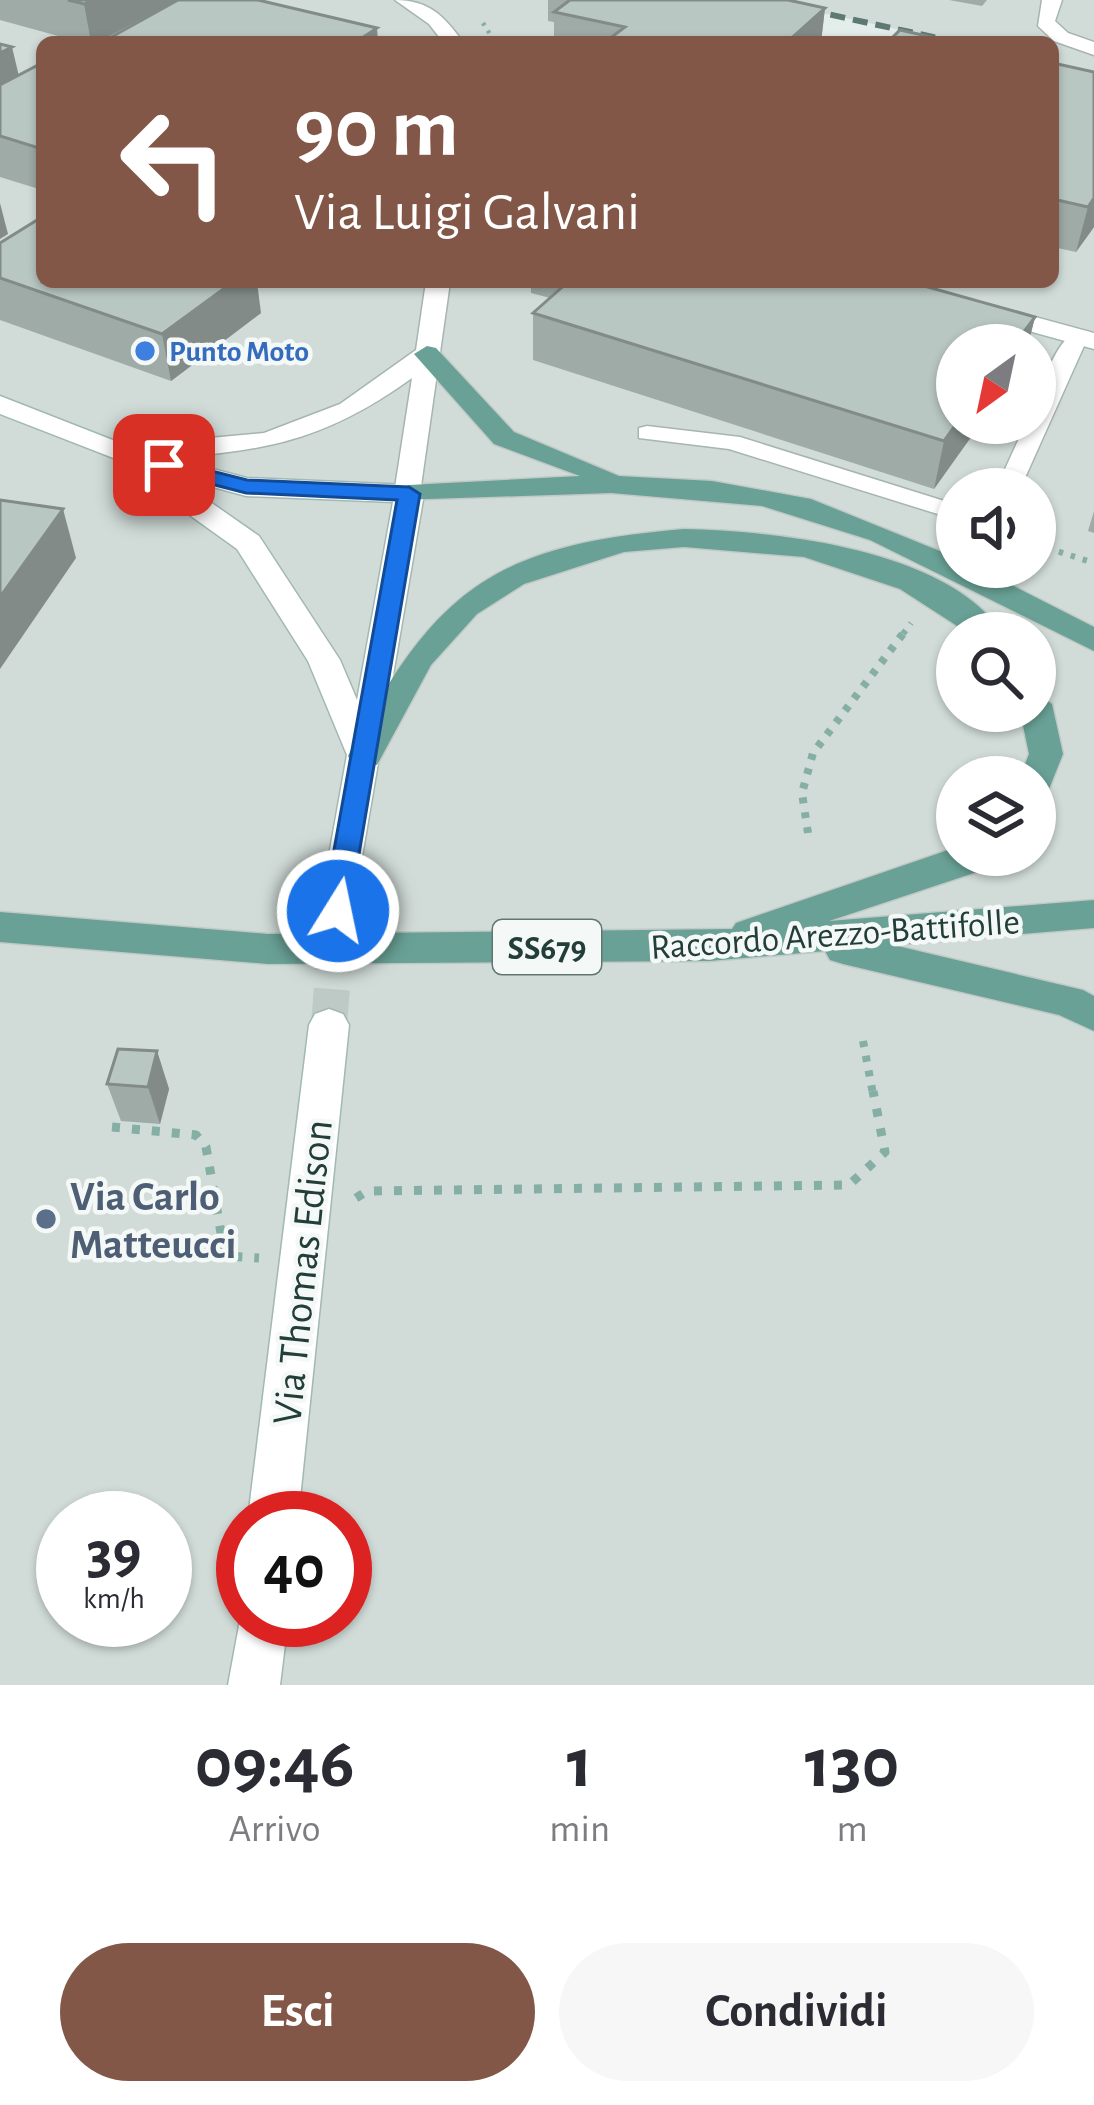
<!DOCTYPE html>
<html lang="it">
<style>
body{margin:0;font-family:"Alegreya Sans",sans-serif;background:#f7f7f7;color:#2b2b33;height:100vh;display:flex;flex-direction:column;font-size:45px;white-space:nowrap}
*{box-sizing:border-box;margin:0}
p{font-size:39px;color:#7c7c81}
.icon{flex:none;width:66px;height:66px;fill:none;stroke:currentColor;stroke-width:2;stroke-linecap:round;stroke-linejoin:round}
.map{position:relative;height:1685px;overflow:hidden}
.sheet{display:flex;flex-direction:column;background:#fff;flex:1}
.sheet>*{flex:none}
.guide{position:absolute;left:36px;top:36px;width:1023px;height:252px;border-radius:18px;box-shadow:0 3px 9px #0004;background:#835747;color:#fff;overflow:hidden}
.needle{width:78px;rotate:213deg}
.fabs{position:absolute;left:936px;top:324px;display:grid;gap:24px}
.fabs a{display:grid;place-items:center;width:120px;height:120px;border-radius:50%;background:#fff;box-shadow:0 3px 9px #0004;font-size:60px}
.speed{position:absolute;left:36px;top:1491px;display:flex;gap:24px;font-size:60px;font-weight:700;text-align:center}
.speed>*{display:grid;place-content:center;width:156px;height:156px;border-radius:50%;background:#fff;box-shadow:0 3px 9px #0004;line-height:1}
.speed small{font-size:30px;font-weight:400}
.speed .limit{border:18px solid #d22;background:#fff;color:#111}
.pin{position:absolute;display:grid;place-items:center;width:102px;height:102px;color:#fff;margin:-51px;border-radius:24px;box-shadow:0 6px 18px #0006}
.me{position:absolute;width:132px;margin:-66px;rotate:10deg;stroke-linejoin:round;filter:drop-shadow(0 0 9px #0008)}
.turn{display:flex;align-items:center;gap:42px;height:252px;padding:0 60px;font-size:54px}
.turn .icon{width:156px;height:156px;stroke-width:2.5}
.turn b{display:block;font-size:84px;line-height:102px}
.eta{display:flex;justify-content:space-evenly;align-items:center;height:204px;text-align:center}
.eta b{font-size:72px;font-weight:600;line-height:84px}
.primary-button{display:flex;gap:24px;margin-top:auto;padding:24px 60px}
.primary-button a{flex:1;height:138px;border-radius:72px;background:#835747;color:#fff;font-size:48px;font-weight:600;line-height:138px;text-align:center}
.primary-button a+a{background:#f7f7f7;color:#2b2b33}
.map>svg:first-child{display:block}
.built{fill:#d1dcd8;fill-rule:evenodd}
.lines{fill:none;stroke-linecap:round;stroke-linejoin:round}
.secondary-tunnel{stroke:#bdcac6;stroke-width:36;stroke-dasharray:36 18;stroke-linecap:butt}
.lane-casing{stroke:#a6b5b0;stroke-width:3}
.street-casing{stroke:#a6b5b0;stroke-width:3}
.secondary-casing{stroke:#a2b8b2;stroke-width:3}
.primary-casing{stroke:#c1c9c7;stroke-width:3}
.path-far3{stroke:#85afa5;stroke-width:4.5;stroke-dasharray:3 6;stroke-linecap:butt}
.path-far2{stroke:#85afa5;stroke-width:6;stroke-dasharray:4.5 8;stroke-linecap:butt}
.path-far1{stroke:#85afa5;stroke-width:8;stroke-dasharray:6 9;stroke-linecap:butt}
.path{stroke:#85afa5;stroke-width:9;stroke-dasharray:8 12;stroke-linecap:butt}
.lane{fill:#fff;fill-rule:evenodd}
.street{fill:#fff;fill-rule:evenodd}
.secondary{fill:#fff;fill-rule:evenodd}
.primary{fill:#69a196;fill-rule:evenodd}
.rail{stroke:#5e7974;stroke-width:6;stroke-dasharray:15 8;stroke-linecap:butt}
.wall{fill:#9faba7}
.shaded-wall{fill:#828b88}
.building{fill:#b9c7c2;stroke:#828b88;stroke-width:3}
.route{fill:#1a73e8;stroke:#114b97;stroke-width:3}
.shop-dot{fill:#3f7fe0;stroke:#f4f9f7;stroke-width:4.5}
.service-dot{fill:#5c6f8a;stroke:#f4f9f7;stroke-width:4.5}
.labels{text-anchor:middle;stroke-width:9;stroke-linejoin:round;paint-order:stroke}
.far-shop-label{font-size:30px;font-weight:bold;fill:#366cbe;stroke:#f4f9f7;text-anchor:start}
.shield{fill:#f4f9f7;stroke:#627671;stroke-width:3}
.shield-label{font-size:33px;font-weight:bold;fill:#233e38}
.street-label{font-size:36px;fill:#233e38;stroke:#f4f9f7}
.near-service-label{font-size:42px;font-weight:bold;fill:#4e5e75;stroke:#f4f9f7;text-anchor:start}
.near-street-label{font-size:42px;fill:#233e38;stroke:#f4f9f7}
</style>
<div class="map">
<svg width="1094" height="1685" viewBox="0 0 1094 1685">
<rect width="100%" height="100%" fill="#e3ede9"/>
<g class="built">
<path d="M0,0H664L842,42H42V282H1053V92L1094,102V1685H0ZM957,345H1035V423H957ZM957,489H1035V567H957ZM957,633H1035V711H957ZM957,777H1035V855H957ZM63,1518H165V1620H63ZM243,1518H345V1620H243Z"/>
<polygon points="763,0 1094,0 1094,72 1053,63 1053,42 956,42"/>
</g>
<g class="lines">
<polyline class="secondary-tunnel" points="329,1025 338,911"/>
<g class="lane-casing">
<g id="lane">
<path d="M1077,331L1088,337L1020,489H996L1026,423H1035C1035,398 1054,341 1077,331Z"/>
<polygon points="647,426 740,437 957,505 957,520 729,449 639,438 639,428"/>
</g>
</g>
<g class="street-casing">
<g id="street">
<path d="M395,0C429,0 444,16 463,42H443L429,24Z"/>
<polygon points="1042,0 1062,0 1055,21 1068,33 1094,42 1094,55 1054,41 1038,26"/>
<path d="M426,282H450L419,500L409,503L394,494L412,378C308,453 245,451 123,462L109,454L123,446L264,433L340,404L416,350Z"/>
<polygon points="987,304 1094,333 1094,349 978,317 974,312"/>
</g>
</g>
<g class="secondary-casing">
<g id="secondary">
<path d="M0,396L133,448L247,478L409,485L424,494L351,921L338,925L325,921L319,911L347,755L308,661L237,549L131,473L129,464L0,414ZM173,476L246,496L393,502L357,700L340,660L259,536Z"/>
<polygon points="329,1009 343,1014 349,1025 298,1518 248,1518 309,1025 315,1014"/>
<polygon points="243,1604 243,1620 288,1620 280,1685 228,1685"/>
</g>
</g>
<g class="primary-casing">
<g id="primary">
<polygon points="427,346 436,348 514,432 619,476 712,481 811,499 957,558 957,567 976,567 1094,627 1094,651 870,540 762,506 611,493 399,500 394,494 399,488 409,485 580,476 494,444 414,354"/>
<path d="M684,529C775,531 948,549 1002,633H968L900,589L804,557L684,547L624,552L524,584L477,614L431,665L377,765H353L348,756C435,589 494,545 684,529Z"/>
<polygon points="1035,693 1052,704 1063,754 1047,794 1035,798 1035,777 1020,777 1029,754 1020,711 1035,711"/>
<polygon points="957,847 957,855 989,855 977,872 829,921 1094,900 1094,928 893,945 1083,990 1094,996 1094,1031 1059,1015 843,964 830,960 825,951 709,961 268,964 0,942 0,912 268,934 732,929 736,923"/>
</g>
</g>
<polyline class="path-far3" points="483,23 495,42"/>
<g class="path-far2">
<polyline points="1035,544 1094,563"/>
<polyline points="903,634 911,623"/>
</g>
<g class="path-far1">
<polyline points="808,833 802,793 813,753 905,631"/>
<polyline points="863,1041 873,1094"/>
</g>
<g class="path">
<polyline points="112,1127 196,1135 206,1147 225,1256 259,1258"/>
<polyline points="356,1198 367,1191 849,1185 885,1152 873,1091"/>
</g>
<use href="#lane" class="lane"/>
<use href="#street" class="street"/>
<use href="#secondary" class="secondary"/>
<use href="#primary" class="primary"/>
<polyline class="rail" points="763,0 956,42"/>
</g>
<g class="wall">
<polygon points="0,0 177,0 98,42 80,42 0,20"/>
<polygon points="548,0 788,0 825,8 821,42 554,42 554,22 548,21"/>
<polygon points="949,0 987,0 982,6"/>
<polygon points="0,44 18,75 42,63 42,190 0,177"/>
<polygon points="1053,63 1094,72 1094,227 1076,252 1053,247"/>
<polygon points="0,243 261,313 171,381 0,320"/>
<polygon points="531,282 910,282 1035,317 1028,345 957,345 957,423 981,423 934,489 533,360 533,313 550,298 531,293"/>
<polygon points="1094,511 1094,533 1088,531"/>
<polygon points="157,1051 169,1089 160,1124 121,1121 107,1084"/>
</g>
<g class="shaded-wall">
<polygon points="92,0 177,0 98,42 91,42 84,4"/>
<polygon points="825,8 821,42 787,42"/>
<polygon points="377,28 378,42 356,42"/>
<polygon points="12,47 22,89 0,100 0,53"/>
<polygon points="1094,198 1094,227 1076,252 1088,207"/>
<polygon points="0,203 8,234 0,239"/>
<polygon points="233,282 257,282 261,313 171,381 162,334"/>
<polygon points="1035,317 1028,345 1014,345"/>
<polygon points="957,423 981,423 934,489 944,441"/>
<polygon points="63,509 76,558 0,669 0,597"/>
<polygon points="157,1051 169,1089 160,1124 148,1087"/>
</g>
<g class="building">
<polygon points="68,0 92,0 84,4"/>
<polygon points="178,0 258,0 377,28 356,42 115,42 106,40"/>
<polygon points="570,0 788,0 825,8 787,42 605,42 625,27 554,12"/>
<polygon points="900,30 954,42 888,42"/>
<polygon points="0,44 12,47 0,53"/>
<polygon points="42,63 42,149 0,136 0,85"/>
<polygon points="1053,63 1094,72 1094,198 1088,207 1053,199"/>
<polygon points="42,217 42,282 233,282 162,334 0,278 0,243"/>
<polygon points="568,282 910,282 1035,317 1014,345 957,345 957,423 944,441 533,313"/>
<polygon points="0,500 63,509 0,597"/>
<polygon points="118,1049 157,1051 148,1087 107,1084"/>
</g>
<polygon class="route" points="164,459 247,480 409,487 420,494 348,919 327,919 323,911 397,500 246,493 157,470 157,461"/>
<circle class="shop-dot" cx="145" cy="351" r="12"/>
<circle class="service-dot" cx="46" cy="1219" r="12"/>
<g class="labels">
<g class="far-shop-label">
<text x="169" y="361">Punto Moto</text>
</g>
<rect class="shield" x="493" y="920" width="108" height="54" rx="9"/>
<g class="shield-label">
<text x="547" y="959">SS679</text>
</g>
<g class="street-label">
<text transform="translate(835 933) rotate(-4)" y="13">Raccordo Arezzo-Battifolle</text>
</g>
<g class="near-service-label">
<text x="70" y="1210">Via Carlo<tspan x="70" dy="48">Matteucci</tspan></text>
</g>
<g class="near-street-label">
<text transform="translate(301 1272) rotate(-84)" y="15">Via Thomas Edison</text>
</g>
</g>
</svg>
<div class="fabs">
<a><svg class="needle" viewBox="-14 -14 28 28"><path d="M0-13l5 13h-10z" fill="#e53935"/><path d="M0 13l5-13h-10z" fill="#7c7c81"/></svg></a>
<a><svg class="icon" aria-label="sound" viewBox="0 0 24 24"><path d="M4 9h4l5-4v14l-5-4H4zM17 9q2 3 0 6"/></svg></a>
<a><svg class="icon" aria-label="search" viewBox="0 0 24 24"><circle cx="10" cy="10" r="6"/><path d="M15 15l6 6"/></svg></a>
<a><svg class="icon" aria-label="layers" viewBox="0 0 24 24"><path d="M12 4l9 5-9 5-9-5zM3 14l9 5 9-5"/></svg></a>
</div>
<div class="speed"><div>39<small>km/h</small></div><div class="limit">40</div></div>
<div class="pin" style="left:164px;top:465px;background:#d93025"><svg class="icon" aria-label="arrive" viewBox="0 0 24 24"><path d="M6 21V4h12l-3 4 3 4H6"/></svg></div>
<svg class="me" style="left:338px;top:911px" viewBox="-20 -20 40 40"><circle r="17" fill="#1a73e8" stroke="#fff" stroke-width="3"/><path d="M0-11L8 9 0 5-8 9z" fill="#fff"/></svg>
<div class="guide">
<div class="turn"><svg class="icon" aria-label="left" viewBox="0 0 24 24"><path d="M17 20v-9H6M10 6l-5 5 5 5"/></svg><div><b>90 m</b>Via Luigi Galvani</div></div>
</div>
</div>
<section class="sheet">
<div class="eta">
<div><b>09:46</b><p>Arrivo</p></div>
<div><b>1</b><p>min</p></div>
<div><b>130</b><p>m</p></div>
</div>
<div class="primary-button"><a>Esci</a><a>Condividi</a></div>
</section>
